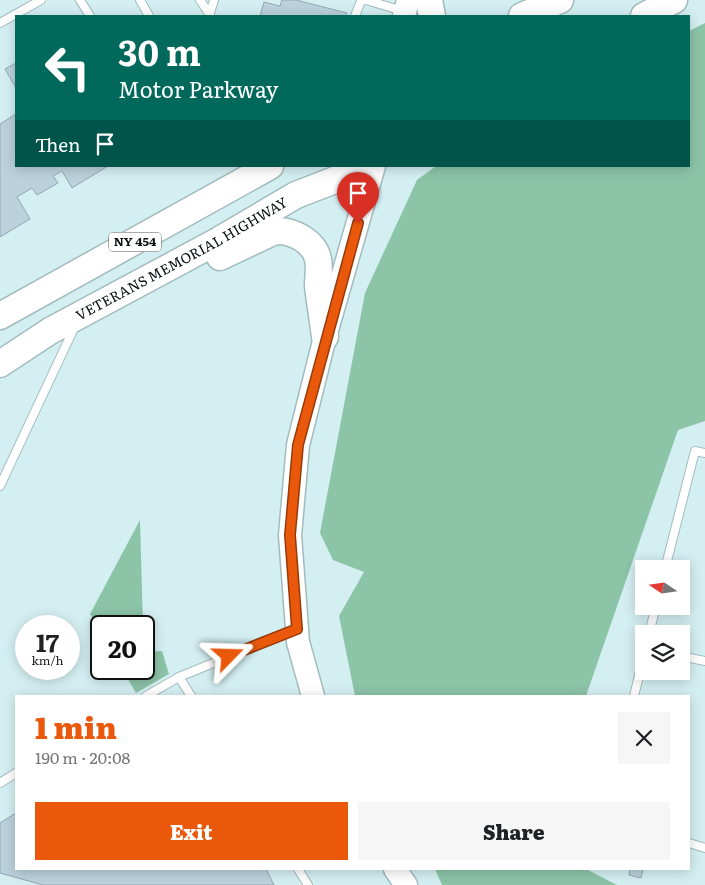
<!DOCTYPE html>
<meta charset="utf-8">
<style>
body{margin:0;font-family:Literata,serif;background:#f6f6f6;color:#202124;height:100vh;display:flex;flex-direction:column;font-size:19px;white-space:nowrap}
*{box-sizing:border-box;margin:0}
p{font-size:16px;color:#757577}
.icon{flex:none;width:28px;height:28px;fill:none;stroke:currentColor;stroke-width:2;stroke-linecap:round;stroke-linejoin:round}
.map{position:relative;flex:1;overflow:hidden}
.panel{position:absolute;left:15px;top:695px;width:675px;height:175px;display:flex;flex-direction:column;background:#fff;border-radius:0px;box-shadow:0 2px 12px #0003}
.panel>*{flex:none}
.hud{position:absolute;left:15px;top:15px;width:675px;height:152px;border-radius:0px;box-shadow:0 2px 12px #0003;background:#00695c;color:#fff;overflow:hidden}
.needle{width:32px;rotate:283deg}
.buttons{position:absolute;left:635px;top:560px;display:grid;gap:10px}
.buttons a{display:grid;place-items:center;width:55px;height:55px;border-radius:0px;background:#fff;box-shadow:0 2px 12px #0003;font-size:25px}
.speed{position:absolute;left:15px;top:615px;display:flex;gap:10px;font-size:25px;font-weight:700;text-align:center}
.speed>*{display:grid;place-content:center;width:65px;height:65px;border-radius:50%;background:#fff;box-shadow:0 2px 12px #0003;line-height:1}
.speed small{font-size:12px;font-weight:400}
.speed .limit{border:2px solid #111;border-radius:8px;background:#fff;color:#111}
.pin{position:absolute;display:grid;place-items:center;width:42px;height:42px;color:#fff;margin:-51px -21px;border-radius:50% 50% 50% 0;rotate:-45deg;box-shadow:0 0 5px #0007}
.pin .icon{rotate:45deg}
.me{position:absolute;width:55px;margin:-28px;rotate:68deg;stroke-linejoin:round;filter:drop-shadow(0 0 4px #0008)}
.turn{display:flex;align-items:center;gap:18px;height:105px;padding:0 20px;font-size:22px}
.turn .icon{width:65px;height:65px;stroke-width:2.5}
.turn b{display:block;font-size:35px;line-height:42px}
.then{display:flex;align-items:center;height:48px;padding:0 20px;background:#0003;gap:10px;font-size:19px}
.round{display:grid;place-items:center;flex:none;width:52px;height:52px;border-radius:0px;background:#f6f6f6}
.overview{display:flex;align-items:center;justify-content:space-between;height:85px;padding:0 20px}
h1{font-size:30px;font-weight:800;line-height:38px;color:#ea580c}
.primary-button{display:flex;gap:10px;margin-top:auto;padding:10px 20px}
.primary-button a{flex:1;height:58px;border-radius:0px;background:#ea580c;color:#fff;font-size:20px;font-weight:800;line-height:58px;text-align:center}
.primary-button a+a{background:#f6f6f6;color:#202124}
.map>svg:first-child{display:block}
.green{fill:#8cc4a8}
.building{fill:#bbd1dc;stroke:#92a7b1}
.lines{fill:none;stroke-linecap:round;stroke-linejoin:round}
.service-casing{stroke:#a2bbbf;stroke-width:10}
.secondary-casing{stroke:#a2bbbf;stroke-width:25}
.trunk-casing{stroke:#a2bbbf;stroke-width:29}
.service{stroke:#fff;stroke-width:8}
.secondary{stroke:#fff;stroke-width:22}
.trunk{stroke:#fff;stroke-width:26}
.route-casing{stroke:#983908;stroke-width:12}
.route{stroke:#ea580c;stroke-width:9}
.labels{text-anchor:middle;stroke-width:4;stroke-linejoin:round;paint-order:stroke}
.shield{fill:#fff;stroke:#525859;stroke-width:1}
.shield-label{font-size:12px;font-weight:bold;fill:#081112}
.street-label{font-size:14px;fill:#081112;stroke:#fff}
</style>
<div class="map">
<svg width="705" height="885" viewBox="0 0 705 885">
<rect width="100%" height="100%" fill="#d4eff2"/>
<g class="green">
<polygon points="705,23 705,421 678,430 586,696 355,696 339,616 364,572 333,560 320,533 365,293 417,180 436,166 689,166 689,31"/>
<polygon points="140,520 143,626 101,626 101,634 90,614"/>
<polygon points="144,642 144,652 162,651 169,674 136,693 122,669 144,669"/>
<polygon points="435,869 586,869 617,885 442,885"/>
</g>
<g class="building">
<polygon points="282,0 296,0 347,13 346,16 260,16 264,2 280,6"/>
<polygon points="16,63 16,88 5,69"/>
<polygon points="16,114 16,166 108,166 72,188 62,171 53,176 58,183 37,195 32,188 17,197 30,219 0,237 0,124"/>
<polygon points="16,813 16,869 266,869 274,885 43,885 0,873 0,823"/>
<polygon points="630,869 643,869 641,878 629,875"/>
</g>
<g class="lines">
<g class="service-casing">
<g id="service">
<polyline points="80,0 90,16"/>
<polyline points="140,0 149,16"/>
<polyline points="200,0 210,15"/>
<polyline points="366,0 403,11"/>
<polyline points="209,16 214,0"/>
<polyline points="355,16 361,1 365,0"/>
<polyline points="0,23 41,0"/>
<polyline points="0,486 75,326"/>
<polyline points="665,569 695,451 705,453"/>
<polyline points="649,634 656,606"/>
<polyline points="681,656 705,661"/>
<polyline points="179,677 191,696"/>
<polyline points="146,696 179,677 294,630"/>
<polyline points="634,696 644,656"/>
<polyline points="0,783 16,773"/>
<polyline points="689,843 705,848"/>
<polyline points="298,869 308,885"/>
</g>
</g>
<g class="secondary-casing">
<g id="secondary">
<polyline points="404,16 408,0"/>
<polyline points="313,696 298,642 290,535 298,445 325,337 374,166"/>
<polyline points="395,869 406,885"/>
</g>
</g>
<g class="trunk-casing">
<g id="trunk">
<polyline points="429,0 432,16"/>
<polyline points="522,16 560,0"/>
<polyline points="644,16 674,0"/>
<path d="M220,257L275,231C292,230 314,241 318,259C320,268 318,277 318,286C320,303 323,320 325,337"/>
<polyline points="0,316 270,166"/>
<path id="s1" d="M0,364L50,331L216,242L296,195L371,166"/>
</g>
</g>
<use href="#service" class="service"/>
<use href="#secondary" class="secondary"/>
<use href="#trunk" class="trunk"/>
</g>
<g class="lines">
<g class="route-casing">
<polyline id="route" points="229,656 297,629 290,535 298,445 358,223"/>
</g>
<use href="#route" class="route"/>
</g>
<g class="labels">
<rect class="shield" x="109" y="232.5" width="52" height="19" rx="4"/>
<g class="shield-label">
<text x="135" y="246">NY 454</text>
</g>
<g class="street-label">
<text dy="5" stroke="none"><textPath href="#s1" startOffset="210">VETERANS MEMORIAL HIGHWAY</textPath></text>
</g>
</g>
</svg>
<div class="buttons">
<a><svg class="needle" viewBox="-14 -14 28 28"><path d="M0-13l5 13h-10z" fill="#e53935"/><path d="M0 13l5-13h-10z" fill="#757577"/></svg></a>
<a><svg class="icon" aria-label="layers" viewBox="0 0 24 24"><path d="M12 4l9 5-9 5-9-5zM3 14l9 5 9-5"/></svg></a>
</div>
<div class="speed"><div>17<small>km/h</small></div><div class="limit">20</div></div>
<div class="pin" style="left:358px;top:223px;background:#d93025"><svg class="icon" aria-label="arrive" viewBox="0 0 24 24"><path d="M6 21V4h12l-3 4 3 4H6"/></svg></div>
<svg class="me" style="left:229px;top:656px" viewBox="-20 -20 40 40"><path d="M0-17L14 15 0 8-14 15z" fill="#ea580c" stroke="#fff" stroke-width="4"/></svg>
<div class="hud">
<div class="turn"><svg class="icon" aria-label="left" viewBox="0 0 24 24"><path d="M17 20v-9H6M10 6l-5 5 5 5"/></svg><div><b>30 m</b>Motor Parkway</div></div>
<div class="then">Then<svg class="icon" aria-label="arrive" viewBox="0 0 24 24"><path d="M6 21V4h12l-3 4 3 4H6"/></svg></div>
</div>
<section class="panel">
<div class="overview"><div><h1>1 min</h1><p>190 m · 20:08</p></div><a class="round"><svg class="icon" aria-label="close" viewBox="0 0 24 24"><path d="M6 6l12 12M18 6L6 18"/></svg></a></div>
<div class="primary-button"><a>Exit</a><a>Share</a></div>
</section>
</div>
